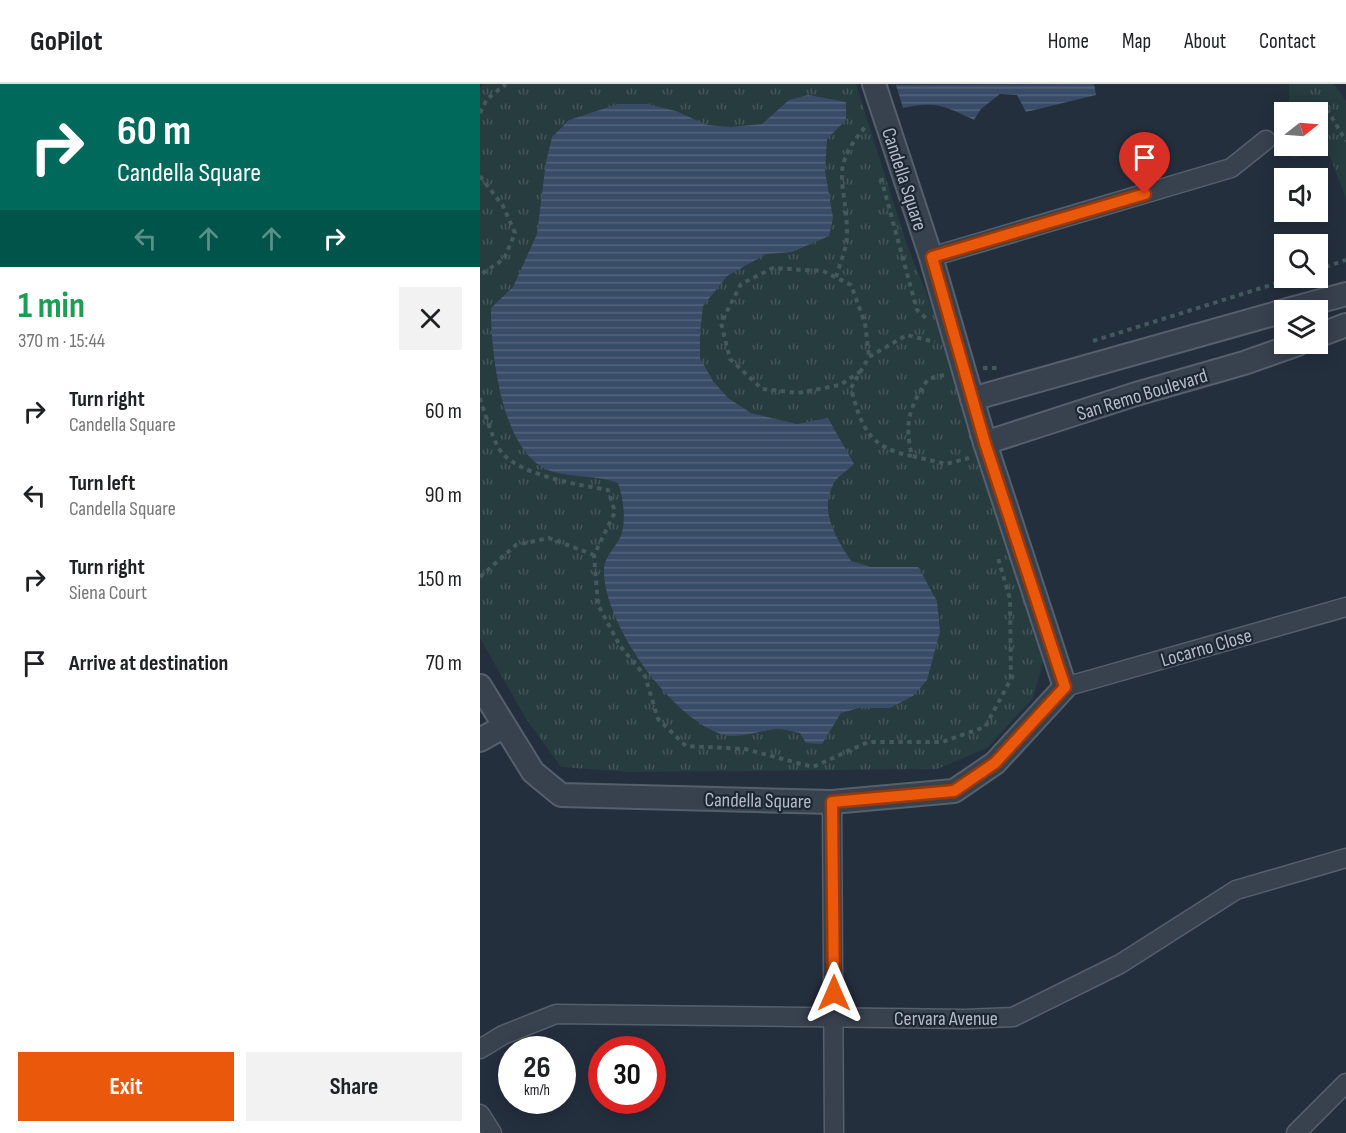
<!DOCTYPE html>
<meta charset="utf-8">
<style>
body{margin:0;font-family:"Sofia Sans Condensed",sans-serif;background:#f2f2f2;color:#202124;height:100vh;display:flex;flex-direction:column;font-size:22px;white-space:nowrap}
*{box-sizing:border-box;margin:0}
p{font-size:20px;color:#757577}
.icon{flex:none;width:33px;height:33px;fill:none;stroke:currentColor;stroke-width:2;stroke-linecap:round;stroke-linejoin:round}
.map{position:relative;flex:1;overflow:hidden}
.details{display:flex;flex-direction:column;background:#fff;width:480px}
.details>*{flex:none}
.top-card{background:#00695c;color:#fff;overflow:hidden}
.needle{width:39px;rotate:73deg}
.controls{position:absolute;left:794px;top:18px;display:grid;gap:12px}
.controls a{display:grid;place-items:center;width:54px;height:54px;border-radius:0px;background:#fff;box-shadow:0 3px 15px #0003;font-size:30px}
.speed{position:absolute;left:18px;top:952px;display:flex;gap:12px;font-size:30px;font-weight:700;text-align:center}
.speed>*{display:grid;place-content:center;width:78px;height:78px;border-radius:50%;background:#fff;box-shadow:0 3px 15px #0003;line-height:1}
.speed small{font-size:15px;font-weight:400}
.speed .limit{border:9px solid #d22;background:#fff;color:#111}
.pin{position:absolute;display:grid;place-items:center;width:51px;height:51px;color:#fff;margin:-62px -26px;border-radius:50% 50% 50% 0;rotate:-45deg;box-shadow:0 0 6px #0007}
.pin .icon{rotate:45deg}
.me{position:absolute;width:66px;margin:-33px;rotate:0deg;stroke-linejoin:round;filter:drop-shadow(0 0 4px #0008)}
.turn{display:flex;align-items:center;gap:21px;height:126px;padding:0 18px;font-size:27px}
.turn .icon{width:78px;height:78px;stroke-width:2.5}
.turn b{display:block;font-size:42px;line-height:51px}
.lanes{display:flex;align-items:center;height:57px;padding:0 18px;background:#0003;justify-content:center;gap:30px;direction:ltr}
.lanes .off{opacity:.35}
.round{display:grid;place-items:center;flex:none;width:63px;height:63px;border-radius:0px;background:#f2f2f2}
.overview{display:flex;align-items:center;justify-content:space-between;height:102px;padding:0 18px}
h1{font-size:36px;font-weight:700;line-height:45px;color:#1e9e55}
.cta{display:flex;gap:12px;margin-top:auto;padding:12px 18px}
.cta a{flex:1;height:69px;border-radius:0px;background:#ea580c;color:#fff;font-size:24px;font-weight:700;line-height:69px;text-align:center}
.cta a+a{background:#f2f2f2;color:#202124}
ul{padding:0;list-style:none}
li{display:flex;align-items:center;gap:18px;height:84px;padding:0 18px}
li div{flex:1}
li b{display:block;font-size:22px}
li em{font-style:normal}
header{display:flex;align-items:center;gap:36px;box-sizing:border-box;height:84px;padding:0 30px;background:#fff;border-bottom:2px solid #e0e0e0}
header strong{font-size:28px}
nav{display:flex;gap:33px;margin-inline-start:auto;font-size:21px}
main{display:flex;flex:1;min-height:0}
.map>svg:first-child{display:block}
.park{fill:url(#park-tufts)}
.water{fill:url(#water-rules)}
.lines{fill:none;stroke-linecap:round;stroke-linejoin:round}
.minor-casing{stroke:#565f6c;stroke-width:21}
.tertiary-casing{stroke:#565f6c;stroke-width:26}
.path{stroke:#44595c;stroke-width:4;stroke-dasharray:4.5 4.5;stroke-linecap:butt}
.minor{stroke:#38414e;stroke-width:18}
.tertiary{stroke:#38414e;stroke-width:22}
.route-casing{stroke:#983908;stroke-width:15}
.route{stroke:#ea580c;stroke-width:10}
.labels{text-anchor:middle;stroke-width:4.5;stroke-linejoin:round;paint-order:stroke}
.street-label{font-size:20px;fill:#b4bcc9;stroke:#1d2633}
</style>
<header>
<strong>GoPilot</strong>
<nav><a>Home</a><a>Map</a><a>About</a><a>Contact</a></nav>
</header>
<main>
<section class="details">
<div class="top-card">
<div class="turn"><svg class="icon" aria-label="right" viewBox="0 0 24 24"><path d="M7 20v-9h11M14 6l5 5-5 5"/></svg><div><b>60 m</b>Candella Square</div></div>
<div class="lanes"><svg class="icon off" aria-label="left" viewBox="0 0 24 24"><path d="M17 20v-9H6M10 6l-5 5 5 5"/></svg><svg class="icon off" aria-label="ahead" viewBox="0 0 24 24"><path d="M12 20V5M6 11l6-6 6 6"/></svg><svg class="icon off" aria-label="ahead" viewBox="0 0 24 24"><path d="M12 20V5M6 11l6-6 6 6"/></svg><svg class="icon" aria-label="right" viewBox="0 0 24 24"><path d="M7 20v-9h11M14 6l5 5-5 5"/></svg></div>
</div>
<div class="overview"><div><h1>1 min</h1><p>370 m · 15:44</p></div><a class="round"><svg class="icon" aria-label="close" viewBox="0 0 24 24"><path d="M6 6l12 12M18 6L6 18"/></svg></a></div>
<ul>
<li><svg class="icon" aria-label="right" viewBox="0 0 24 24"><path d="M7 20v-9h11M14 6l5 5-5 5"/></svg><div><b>Turn right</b><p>Candella Square</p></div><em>60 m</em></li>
<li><svg class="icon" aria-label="left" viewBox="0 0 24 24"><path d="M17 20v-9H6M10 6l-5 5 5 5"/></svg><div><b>Turn left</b><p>Candella Square</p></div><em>90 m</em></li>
<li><svg class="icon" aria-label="right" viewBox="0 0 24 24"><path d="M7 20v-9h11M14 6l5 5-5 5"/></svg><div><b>Turn right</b><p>Siena Court</p></div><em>150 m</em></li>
<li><svg class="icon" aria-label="arrive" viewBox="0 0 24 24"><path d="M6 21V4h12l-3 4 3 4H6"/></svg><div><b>Arrive at destination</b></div><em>70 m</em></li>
</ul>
<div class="cta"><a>Exit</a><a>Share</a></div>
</section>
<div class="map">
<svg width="866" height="1049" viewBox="0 0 866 1049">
<defs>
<pattern id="park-tufts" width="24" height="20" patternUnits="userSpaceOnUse" patternTransform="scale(1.5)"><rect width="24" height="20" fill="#263c3f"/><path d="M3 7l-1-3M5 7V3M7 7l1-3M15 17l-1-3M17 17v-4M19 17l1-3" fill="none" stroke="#435659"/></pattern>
<pattern id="water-rules" width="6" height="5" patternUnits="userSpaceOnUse" patternTransform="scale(1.5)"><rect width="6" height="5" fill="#394c67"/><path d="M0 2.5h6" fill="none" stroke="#53647b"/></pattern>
</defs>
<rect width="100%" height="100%" fill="#242f3e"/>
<g class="park">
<polygon points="3,0 376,0 426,158 477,286 565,570 553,614 507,664 457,685 150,688 81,683 45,633 0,554 0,5"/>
<polygon points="809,0 854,0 866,17 866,115 848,67 813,74 812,62 837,62 837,28 809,28"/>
</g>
<g class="water">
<path d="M614,0L616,11L546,28L537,11L520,10L501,25L494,36C464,22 457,17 423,24L416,1Z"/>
<path d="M328,11L366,18V36L347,55L345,87L353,134L349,152L312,168L286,170L247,192L223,222L220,249V274L233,297L248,314L271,329L317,340L348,334L374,380C368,386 358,392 354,399C338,427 357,455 371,477L391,483H438L457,517L460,548L447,596L433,612L410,624H379L361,629L342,660L326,659L320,649C313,648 305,645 298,645C281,646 259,655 244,651C192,636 122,538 124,485C125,470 139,461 142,448C146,433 143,414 138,399C117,391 95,394 74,388C21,374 11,269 11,224L33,203L57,150L66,78L72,53L89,36L138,20H167L196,27L227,41L250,43L282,40L309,16Z"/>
</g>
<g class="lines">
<g class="minor-casing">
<g id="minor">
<polyline points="451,173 751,84 786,56"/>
<polyline points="585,603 866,523"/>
<polyline points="352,718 354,1049"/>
<polyline points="0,965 23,951 76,930 487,935 533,933 640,880 756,806 866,774"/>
<polyline points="0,1030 12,1049"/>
<polyline points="816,1049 866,999"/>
</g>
</g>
<g class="tertiary-casing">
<g id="tertiary">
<polyline points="807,226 866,210"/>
<polyline points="837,252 866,241"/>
<polyline points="492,315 804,227"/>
<polyline points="505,359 656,310 764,279 818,260"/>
<polyline points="0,602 53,688 81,711 352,718 474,707 515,679 585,603 505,359 451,173 394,0"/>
<polyline points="0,656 23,643"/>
</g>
</g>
<g class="path">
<polyline points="0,29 7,15 26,0"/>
<polyline points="837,29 848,27 866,57"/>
<polyline points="0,92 23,122 35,149 24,175 0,191"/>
<polyline points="401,94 437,226 446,234"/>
<polyline points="837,186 866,176"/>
<path d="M356,193C360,179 368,162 367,147C366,96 348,86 386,42"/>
<polyline points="613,257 813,194"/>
<polyline points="503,284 520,284"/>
<polyline points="381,287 360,301 318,309 282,305 250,275 241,239 261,200 293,184 343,187 371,201 385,239 389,273"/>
<path d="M464,291L448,295C429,324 424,338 432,372L466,380L489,374"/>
<path d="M0,314C4,327 14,361 23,370C44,392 99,401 128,406L135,428L114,471L118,521L140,562L165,592L178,635L206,662L265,665L333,683L388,658H462L505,643L531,595L530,515L518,474"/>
<path d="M432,372C389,364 381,343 371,304L389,273L427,251L455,258"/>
<polyline points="0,493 36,461 69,454 114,471"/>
</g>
<use href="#minor" class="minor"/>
<use href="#tertiary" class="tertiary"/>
</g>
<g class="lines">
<g class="route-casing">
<polyline id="route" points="354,909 352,718 474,707 515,679 585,603 505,359 452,173 665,110"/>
</g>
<use href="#route" class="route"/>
</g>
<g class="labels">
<g class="street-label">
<text transform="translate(425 95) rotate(72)" y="7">Candella Square</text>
<text transform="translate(662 310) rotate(-17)" y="7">San Remo Boulevard</text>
<text transform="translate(726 563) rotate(-16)" y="7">Locarno Close</text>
<text transform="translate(278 716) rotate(1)" y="7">Candella Square</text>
<text x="466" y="941">Cervara Avenue</text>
</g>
</g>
</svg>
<div class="controls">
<a><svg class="needle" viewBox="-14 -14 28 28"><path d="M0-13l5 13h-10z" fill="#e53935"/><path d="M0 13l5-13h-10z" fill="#757577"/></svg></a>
<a><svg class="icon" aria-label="sound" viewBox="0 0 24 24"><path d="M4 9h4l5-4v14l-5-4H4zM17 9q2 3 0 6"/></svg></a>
<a><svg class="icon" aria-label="search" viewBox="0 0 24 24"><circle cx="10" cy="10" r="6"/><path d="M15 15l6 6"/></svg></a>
<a><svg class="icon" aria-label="layers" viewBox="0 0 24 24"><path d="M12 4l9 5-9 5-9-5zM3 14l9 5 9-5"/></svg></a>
</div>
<div class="speed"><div>26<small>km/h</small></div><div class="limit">30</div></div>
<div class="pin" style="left:665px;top:110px;background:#d93025"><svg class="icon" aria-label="arrive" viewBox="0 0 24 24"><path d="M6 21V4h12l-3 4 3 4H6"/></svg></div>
<svg class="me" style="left:354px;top:909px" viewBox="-20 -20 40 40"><path d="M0-17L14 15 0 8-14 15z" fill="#ea580c" stroke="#fff" stroke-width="4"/></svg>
</div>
</main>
